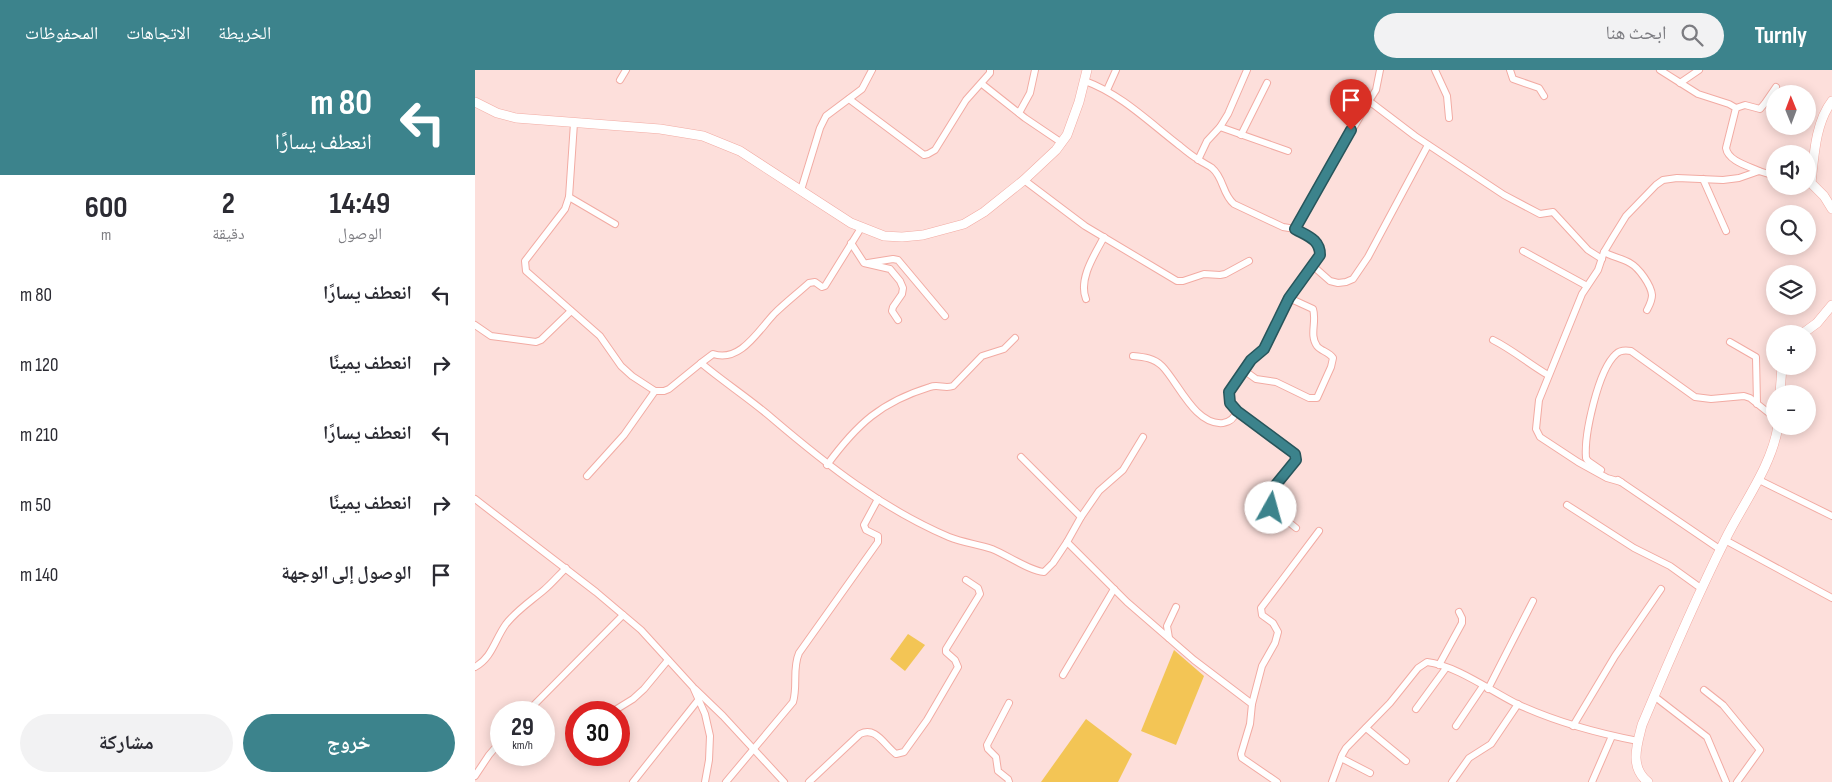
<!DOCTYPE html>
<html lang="ar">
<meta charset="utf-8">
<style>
body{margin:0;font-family:"Sofia Sans Condensed","Noto Naskh Arabic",sans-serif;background:#f2f2f3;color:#2b2b33;direction:rtl;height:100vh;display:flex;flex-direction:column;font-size:19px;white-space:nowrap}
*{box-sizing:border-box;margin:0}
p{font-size:16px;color:#7c7c81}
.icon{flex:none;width:28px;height:28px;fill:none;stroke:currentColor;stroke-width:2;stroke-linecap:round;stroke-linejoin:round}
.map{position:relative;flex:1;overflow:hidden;direction:ltr}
.drawer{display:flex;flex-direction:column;background:#fff;width:475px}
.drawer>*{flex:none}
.hud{background:#3c838c;color:#fff;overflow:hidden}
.needle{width:32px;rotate:359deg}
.fabs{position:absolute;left:1291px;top:15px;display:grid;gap:10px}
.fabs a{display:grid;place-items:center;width:50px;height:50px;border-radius:50%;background:#fff;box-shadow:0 2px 12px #0003;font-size:25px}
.speed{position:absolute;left:15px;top:631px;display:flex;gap:10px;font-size:25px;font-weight:700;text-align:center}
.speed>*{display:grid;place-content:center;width:65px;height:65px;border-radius:50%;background:#fff;box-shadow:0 2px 12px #0003;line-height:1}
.speed small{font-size:12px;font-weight:400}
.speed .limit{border:8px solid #d22;background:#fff;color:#111}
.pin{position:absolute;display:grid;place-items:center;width:42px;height:42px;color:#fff;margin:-51px -21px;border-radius:50% 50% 50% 0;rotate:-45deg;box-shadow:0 0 5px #0007}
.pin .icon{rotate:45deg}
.me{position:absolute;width:55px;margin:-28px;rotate:7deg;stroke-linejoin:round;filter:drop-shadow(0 0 4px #0008)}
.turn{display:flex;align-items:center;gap:18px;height:105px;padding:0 20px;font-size:22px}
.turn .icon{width:65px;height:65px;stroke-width:2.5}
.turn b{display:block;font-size:35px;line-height:42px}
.eta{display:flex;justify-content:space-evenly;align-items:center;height:85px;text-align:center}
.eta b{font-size:30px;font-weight:700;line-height:35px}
.cta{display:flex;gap:10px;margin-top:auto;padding:10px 20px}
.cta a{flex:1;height:58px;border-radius:30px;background:#3c838c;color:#fff;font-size:20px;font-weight:700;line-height:58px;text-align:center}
.cta a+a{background:#f2f2f3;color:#2b2b33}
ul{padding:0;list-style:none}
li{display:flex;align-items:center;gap:15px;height:70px;padding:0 20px}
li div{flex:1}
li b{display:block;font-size:19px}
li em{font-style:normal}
header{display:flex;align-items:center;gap:30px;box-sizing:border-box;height:70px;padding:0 25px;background:#3c838c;color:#fff}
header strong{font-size:24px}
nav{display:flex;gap:28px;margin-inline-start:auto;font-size:18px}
.search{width:350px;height:45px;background:#f2f2f3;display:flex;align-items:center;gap:12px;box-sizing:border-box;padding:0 18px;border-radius:28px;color:#7c7c81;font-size:19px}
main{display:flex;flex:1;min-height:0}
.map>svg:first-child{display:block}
.green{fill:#f3c555}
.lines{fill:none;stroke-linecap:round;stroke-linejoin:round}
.street-casing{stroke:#f2aba3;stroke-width:8}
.secondary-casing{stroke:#f2aba3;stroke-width:10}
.street{stroke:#fff;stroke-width:6}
.secondary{stroke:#fff;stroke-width:9}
.route-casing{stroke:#27555b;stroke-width:12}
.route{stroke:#3c838c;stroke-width:9}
</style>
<header>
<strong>Turnly</strong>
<div class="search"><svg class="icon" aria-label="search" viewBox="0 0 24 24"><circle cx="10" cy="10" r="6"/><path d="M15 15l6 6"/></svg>ابحث هنا</div>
<nav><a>الخريطة</a><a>الاتجاهات</a><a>المحفوظات</a></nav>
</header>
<main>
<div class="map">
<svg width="1357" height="712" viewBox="0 0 1357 712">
<rect width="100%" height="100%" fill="#fddfdb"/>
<g class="green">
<polygon points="433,564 450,575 430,601 415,589"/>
<polygon points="699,580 729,606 701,675 666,661"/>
<polygon points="611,649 657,684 643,712 566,712"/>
</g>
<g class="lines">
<g class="street-casing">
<g id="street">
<polyline points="960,0 972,26 974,48"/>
<polyline points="1035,0 1038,9 1064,18 1069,26"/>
<path d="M1185,0L1223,24L1254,34L1261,38L1251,78C1253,91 1273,96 1284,101"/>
<polyline points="145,10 151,0"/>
<path d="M610,11C646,24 675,53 705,76C711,81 717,86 724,90C728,93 733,95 737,98C749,108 747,124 759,134L808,157L820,159L894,31L940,66L1029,125L1065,144L1078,142L1113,180L1127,189"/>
<polyline points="1205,13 1224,0"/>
<polyline points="507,14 550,48 587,73"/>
<polyline points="632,20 641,0"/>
<polyline points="374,29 449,85 453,84 460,80 491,30 515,3 515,0"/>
<polyline points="894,31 901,20 905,0"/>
<polyline points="1261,38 1270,35 1285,39 1290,33 1301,17"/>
<polyline points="544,43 555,23 560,0"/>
<path d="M99,53L94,127L90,139L50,191L51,201L125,266L146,296L157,306L180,321H189L194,319L226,293C250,313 275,329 298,349C352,395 408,439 474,467C489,473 503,474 517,479C532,485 555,501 569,502L578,493L592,472L652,532L719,590L777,634L775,654L766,684L767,688L802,712"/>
<polyline points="745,57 813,81"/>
<polyline points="766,65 792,13"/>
<polyline points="723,90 732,71 745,57 753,44 772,0"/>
<polyline points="1228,109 1251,161"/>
<polyline points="549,110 610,156 702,211 708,211 729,204 745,205 750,204 774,191"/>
<polyline points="326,120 345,58 351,46 387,19 397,0"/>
<polyline points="94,127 140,154"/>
<path d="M820,159C832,166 845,170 845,185L814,228L789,279L777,290L754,322C754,325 753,330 755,333C766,352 805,368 820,384L821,390L799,417L793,429L795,437L821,458"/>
<polyline points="376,173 389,193 415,199 425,211 428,218 427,224 418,237 417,241 423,250"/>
<polyline points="1048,181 1112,216"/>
<path d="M1129,182C1137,187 1147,188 1155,193C1164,198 1176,215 1177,225C1177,231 1174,236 1172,240"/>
<polyline points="393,193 418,189 423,190 470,246"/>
<polyline points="838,196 855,211 863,213 871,212 878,209 893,187 953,75"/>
<path d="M611,229C603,209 620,184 629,167"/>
<polyline points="0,255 16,266 61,272 66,270 96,241"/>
<path d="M1018,270C1038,280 1054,294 1073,305"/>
<polyline points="1255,272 1281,287 1282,334"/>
<path d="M658,286C669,287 679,288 687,296C703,312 720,356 748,353C755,352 760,347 762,341"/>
<path d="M226,293L238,284C265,293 283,261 299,244C310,233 323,223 334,213L340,212L347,217L350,216L386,158"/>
<path d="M770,301L781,309L801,312L834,328H842L856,297L858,288C854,282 846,281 842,276C834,265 842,251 838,239L814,228"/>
<polyline points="546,387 606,447"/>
<path d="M352,395C382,354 406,332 455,317C463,314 470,319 478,316L507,286L529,279L540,268"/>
<path d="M1126,400L1113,391L1111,388C1109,365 1123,300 1141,284C1145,280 1150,280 1156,281L1220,327L1236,329L1269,326L1275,328L1300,348"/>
<polyline points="112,406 149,365 180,321"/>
<polyline points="1143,410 1246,480"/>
<polyline points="1284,410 1357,446"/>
<polyline points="1146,412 1132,408 1103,392 1065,367 1061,359 1064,330 1107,224 1123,200 1129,182 1138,167 1151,146 1181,115 1188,110 1202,108 1248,110 1264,108 1284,101 1300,106"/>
<polyline points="0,429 121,522 166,560 218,617 230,644 235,666 234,690 230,712"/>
<polyline points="1092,435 1159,478 1195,496 1227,519"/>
<polyline points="1250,470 1357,528"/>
<polyline points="592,472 606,447 624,421 648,400 668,367"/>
<polyline points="694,568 692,556 701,537"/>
<polyline points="964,595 987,553 987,548 984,542"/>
<path d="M0,597C17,588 20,569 31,554C42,540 56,531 69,520C76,514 83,506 91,498"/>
<polyline points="588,605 639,519"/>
<polyline points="220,619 248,646 309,712"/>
<polyline points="1013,619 1058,531"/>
<polyline points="1229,620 1248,635 1285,680 1262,712"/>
<polyline points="1179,626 1232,667 1251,712"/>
<polyline points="777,634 787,596 800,573 803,562 798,553 787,545 786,538 844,461"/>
<polyline points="941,639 971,598"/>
<polyline points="52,642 148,545"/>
<polyline points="137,642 158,629 169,619 193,590"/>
<polyline points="981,656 1008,616"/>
<polyline points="1098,656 1140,586 1186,519"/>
<polyline points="891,658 931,691"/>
<polyline points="866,688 895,703"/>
<polyline points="0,706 14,685 26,671"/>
<polyline points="158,712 224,629"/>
<path d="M251,712L318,632C323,616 317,599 324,583L403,472V466L391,460L389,455L403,429"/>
<path d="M334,712L385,664C401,656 409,675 421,684L429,682L452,650L483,597L480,590L471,582V579L505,524L503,518L491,510"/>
<polyline points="534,712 533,709 523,701 521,687 513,679 512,675 534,633"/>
<path d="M857,712L867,685L871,678L915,633L943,598L952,592C980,595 1016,621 1042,634C1081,652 1121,663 1163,671"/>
<polyline points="977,712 994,688 1016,674 1043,634"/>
<polyline points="1117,712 1137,666"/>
</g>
</g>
<g class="secondary-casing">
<g id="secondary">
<path d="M1357,31C1340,53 1339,87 1336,113L1349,126L1357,139"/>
<polyline points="0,32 22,43 41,48 185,59 228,66 265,81 376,153 409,166 427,167 448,165 489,154 509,142 549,110 581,80 592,65 604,32 612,0"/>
<polyline points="1327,264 1342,253 1357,235"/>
<polyline points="1305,324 1307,296"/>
<path d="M1173,712C1154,697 1162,675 1167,655C1193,593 1220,530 1250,470C1267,435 1297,396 1303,356"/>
</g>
</g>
<use href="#street" class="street"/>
<use href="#secondary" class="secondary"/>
</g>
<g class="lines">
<g class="route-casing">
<path id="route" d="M796,438L793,433L794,425L799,417L821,390L820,384L762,341L755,333L754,322L776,290L789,279L814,228L845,185C845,169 832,166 820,159L876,60"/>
</g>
<use href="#route" class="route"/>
</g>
</svg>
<div class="fabs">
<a><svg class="needle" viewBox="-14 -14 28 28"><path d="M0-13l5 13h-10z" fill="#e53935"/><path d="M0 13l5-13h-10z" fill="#7c7c81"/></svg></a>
<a><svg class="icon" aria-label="sound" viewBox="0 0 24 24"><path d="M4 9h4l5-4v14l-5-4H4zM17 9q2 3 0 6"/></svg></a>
<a><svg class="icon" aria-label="search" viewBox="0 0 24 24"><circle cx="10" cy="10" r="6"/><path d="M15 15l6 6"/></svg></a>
<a><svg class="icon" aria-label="layers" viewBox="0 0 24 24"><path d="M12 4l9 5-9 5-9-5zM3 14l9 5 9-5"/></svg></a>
<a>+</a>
<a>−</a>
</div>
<div class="speed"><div>29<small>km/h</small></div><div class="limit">30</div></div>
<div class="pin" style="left:876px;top:60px;background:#d93025"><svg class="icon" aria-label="arrive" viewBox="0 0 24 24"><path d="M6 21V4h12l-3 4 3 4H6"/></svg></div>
<svg class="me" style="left:796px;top:438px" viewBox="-20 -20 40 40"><circle r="19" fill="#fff"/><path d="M0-13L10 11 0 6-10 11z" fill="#3c838c"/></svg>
</div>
<section class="drawer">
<div class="hud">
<div class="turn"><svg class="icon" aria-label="left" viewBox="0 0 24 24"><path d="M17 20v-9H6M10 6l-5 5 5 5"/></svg><div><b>80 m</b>انعطف يسارًا</div></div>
</div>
<div class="eta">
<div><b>14:49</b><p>الوصول</p></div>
<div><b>2</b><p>دقيقة</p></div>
<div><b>600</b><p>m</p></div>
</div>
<ul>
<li><svg class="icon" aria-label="left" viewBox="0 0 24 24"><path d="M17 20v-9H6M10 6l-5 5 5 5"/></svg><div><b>انعطف يسارًا</b></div><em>80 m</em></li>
<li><svg class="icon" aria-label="right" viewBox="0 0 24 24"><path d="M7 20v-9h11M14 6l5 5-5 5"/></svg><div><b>انعطف يمينًا</b></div><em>120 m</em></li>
<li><svg class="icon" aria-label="left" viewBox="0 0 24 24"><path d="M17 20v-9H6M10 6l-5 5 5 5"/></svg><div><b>انعطف يسارًا</b></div><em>210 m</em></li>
<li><svg class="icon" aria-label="right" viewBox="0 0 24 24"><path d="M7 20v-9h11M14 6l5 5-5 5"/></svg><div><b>انعطف يمينًا</b></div><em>50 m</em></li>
<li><svg class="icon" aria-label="arrive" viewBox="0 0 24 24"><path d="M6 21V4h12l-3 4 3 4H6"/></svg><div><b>الوصول إلى الوجهة</b></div><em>140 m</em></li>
</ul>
<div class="cta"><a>خروج</a><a>مشاركة</a></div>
</section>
</main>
